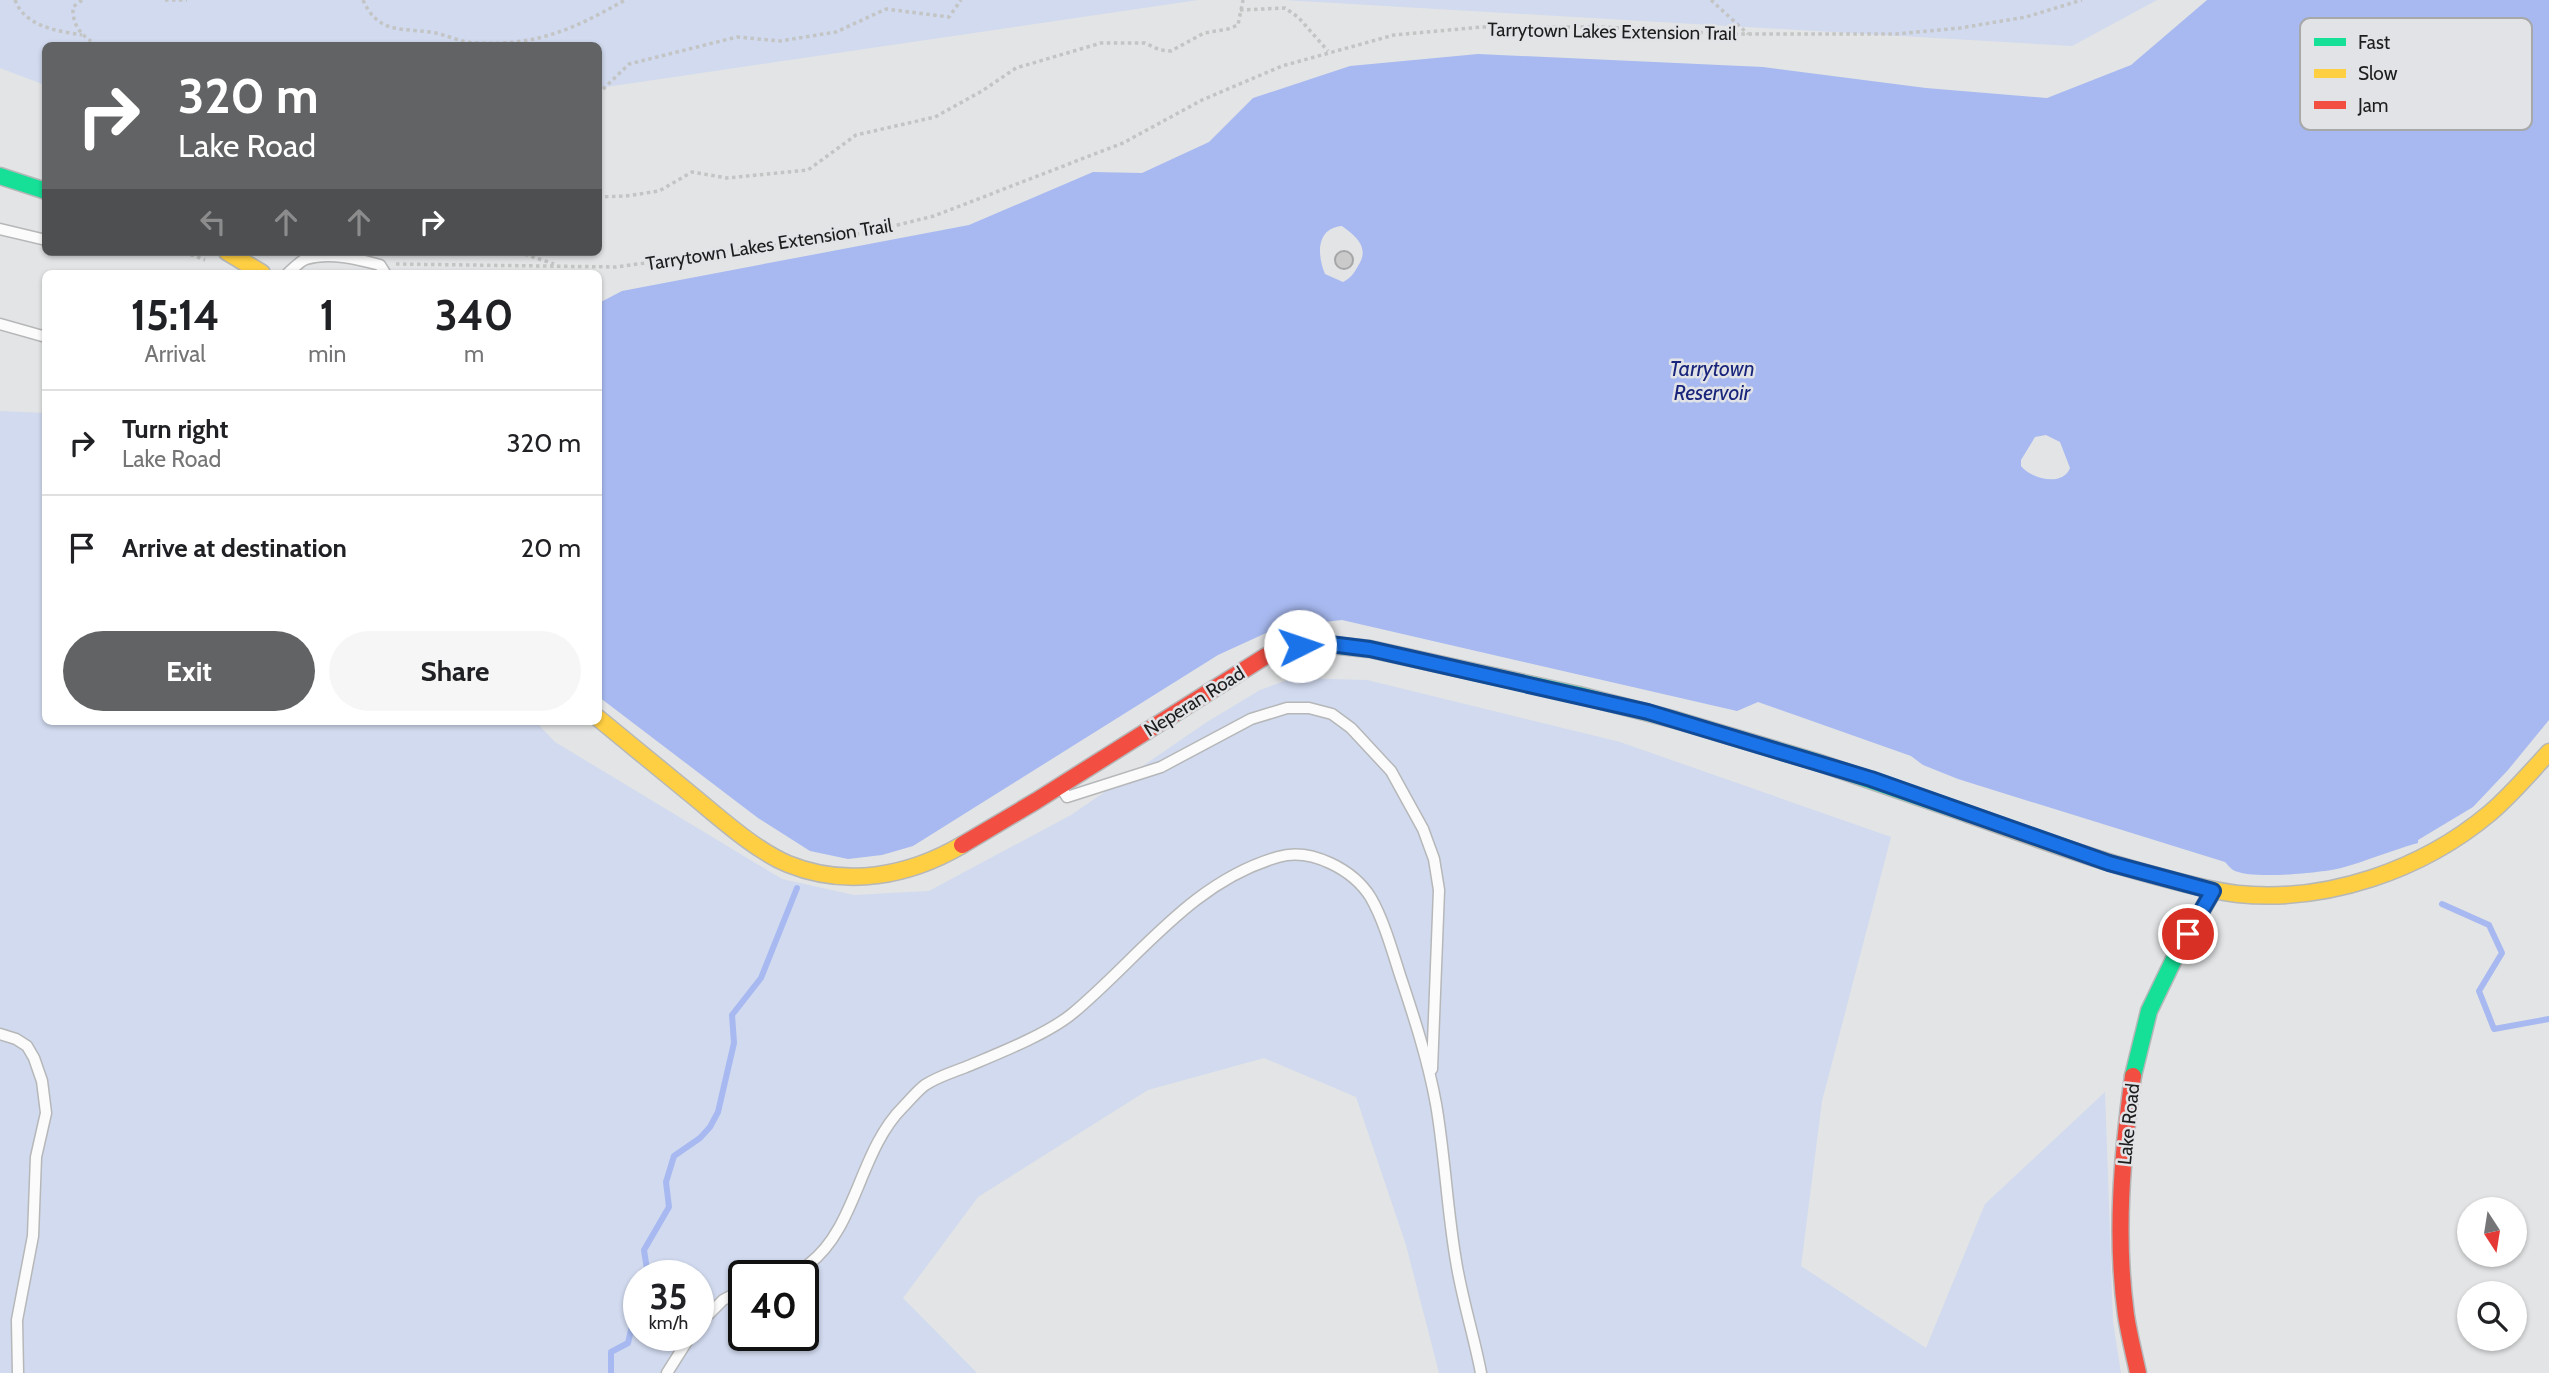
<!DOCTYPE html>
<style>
body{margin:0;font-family:Cabin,sans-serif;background:#f6f6f6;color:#202124;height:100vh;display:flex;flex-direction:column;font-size:26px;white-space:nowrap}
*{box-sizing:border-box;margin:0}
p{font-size:23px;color:#757577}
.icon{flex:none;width:38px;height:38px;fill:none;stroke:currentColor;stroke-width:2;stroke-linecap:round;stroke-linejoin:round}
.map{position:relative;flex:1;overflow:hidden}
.details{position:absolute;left:42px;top:270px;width:560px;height:455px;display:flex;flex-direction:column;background:#fff;border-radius:10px;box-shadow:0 2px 5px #0004}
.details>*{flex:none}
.hud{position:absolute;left:42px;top:42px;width:560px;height:214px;border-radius:10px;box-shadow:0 2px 5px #0004;background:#626364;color:#fff;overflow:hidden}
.needle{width:46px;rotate:168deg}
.tools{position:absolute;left:2457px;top:1197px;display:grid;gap:14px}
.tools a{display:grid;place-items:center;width:70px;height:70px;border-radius:50%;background:#fff;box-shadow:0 2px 5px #0004;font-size:35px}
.speed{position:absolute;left:623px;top:1260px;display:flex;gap:14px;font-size:35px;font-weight:700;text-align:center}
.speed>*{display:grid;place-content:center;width:91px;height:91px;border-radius:50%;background:#fff;box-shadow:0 2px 5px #0004;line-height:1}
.speed small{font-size:18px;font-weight:400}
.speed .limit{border:4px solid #111;border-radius:10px;background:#fff;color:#111}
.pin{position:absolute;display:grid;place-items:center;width:60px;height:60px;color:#fff;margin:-30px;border:4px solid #fff;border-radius:50%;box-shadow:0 2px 7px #0007}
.me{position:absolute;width:77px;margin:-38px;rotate:86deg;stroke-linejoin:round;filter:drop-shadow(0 0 5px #0008)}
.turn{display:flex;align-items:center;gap:24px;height:147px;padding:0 21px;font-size:32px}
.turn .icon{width:91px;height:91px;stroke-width:2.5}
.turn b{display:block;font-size:49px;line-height:60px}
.lanes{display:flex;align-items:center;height:66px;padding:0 21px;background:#0003;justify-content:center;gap:35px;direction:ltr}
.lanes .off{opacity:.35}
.eta{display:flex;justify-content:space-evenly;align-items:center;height:119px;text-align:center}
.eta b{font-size:42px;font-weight:700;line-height:49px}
.action{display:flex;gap:14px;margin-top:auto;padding:14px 21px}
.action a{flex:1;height:80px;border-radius:42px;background:#626364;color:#fff;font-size:28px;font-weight:700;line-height:80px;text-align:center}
.action a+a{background:#f6f6f6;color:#202124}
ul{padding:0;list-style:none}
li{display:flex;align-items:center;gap:21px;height:105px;padding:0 21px;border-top:2px solid #e0e0e0}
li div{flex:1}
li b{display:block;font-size:26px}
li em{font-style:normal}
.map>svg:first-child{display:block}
.green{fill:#d1daef;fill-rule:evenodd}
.water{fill:#a7b9f0;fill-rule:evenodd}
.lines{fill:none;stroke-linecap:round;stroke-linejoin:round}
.stream{stroke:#a7b9f0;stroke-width:6}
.building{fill:#cacacb;stroke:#a5a6a7;stroke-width:2}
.lane-casing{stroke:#b6b7b8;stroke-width:13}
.fast-casing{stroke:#b6b7b8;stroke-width:19}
.slow-casing{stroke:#b6b7b8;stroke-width:19}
.jam-casing{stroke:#b6b7b8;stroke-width:19}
.path{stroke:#c3c4c4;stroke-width:3.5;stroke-dasharray:3.5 3.5;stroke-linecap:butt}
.lane{stroke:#fbfbfb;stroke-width:10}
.fast{stroke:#16e098;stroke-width:16}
.slow{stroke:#ffcf43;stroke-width:16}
.jam{stroke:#f24e42;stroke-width:16}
.route-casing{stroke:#114b97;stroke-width:18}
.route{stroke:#1a73e8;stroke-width:12}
.labels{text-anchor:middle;stroke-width:5;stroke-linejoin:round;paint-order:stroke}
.street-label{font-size:19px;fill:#1d1d1e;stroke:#e2e3e6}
.water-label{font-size:21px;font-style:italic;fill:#18257b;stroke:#e2e3e6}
.key{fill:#e2e3e6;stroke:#a7a8aa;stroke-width:2}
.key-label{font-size:19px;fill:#1d1d1e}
</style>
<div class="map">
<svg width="2549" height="1373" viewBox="0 0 2549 1373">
<rect width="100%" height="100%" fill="#e3e4e5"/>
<g class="green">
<polygon points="0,0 1198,0 599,88 598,46 46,46 45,85 0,68"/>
<polygon points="1284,0 2157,0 2072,46"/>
<path d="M0,411L45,413L46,721H535L555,742L782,879L854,895L929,891L1071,815L1207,722L1260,690L1293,678L1367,680L1620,742L1891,837L1822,1101L1801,1266L1926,1348L1985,1204L2105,1092L2113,1322L2121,1373H1439L1406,1245L1356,1097L1264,1058L1148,1090L978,1197L903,1298L977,1373H0ZM639,1276H698V1335H639ZM744,1276H803V1335H744Z"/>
</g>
<path class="water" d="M2207,0H2549V720L2508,770L2473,807L2418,840V843C2392,850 2367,861 2341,868C2321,873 2250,880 2233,870C2230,868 2228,865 2225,862L1958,779L1923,765L1911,756L1758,702L1737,711L1342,620L1279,627L1218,655L913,846L882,855L848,859L810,851L758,818L599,697V303L622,291L969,225L1093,172L1142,173L1209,142L1253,98L1350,66L1478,54L1763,67L1926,88L2047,98L2131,65ZM1342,226C1357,237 1370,248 1358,266C1354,273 1351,278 1343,282L1325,274C1317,255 1316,228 1342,226ZM2046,435L2060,442L2070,468C2063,487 2031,479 2021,466V460L2035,437Z"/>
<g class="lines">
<g class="stream">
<polyline points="2442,904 2489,925 2502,953 2479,991 2494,1029 2549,1019"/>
<polyline points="648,1276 644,1250 669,1207 666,1182 674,1156 700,1138 710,1127 718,1112 734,1043 732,1015 761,978 797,888"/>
<polyline points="611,1373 611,1352 628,1343 639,1296"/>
</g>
</g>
<circle class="building" cx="1344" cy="260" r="9"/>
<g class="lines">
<g class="lane-casing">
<g id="lane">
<polyline points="0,229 46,240"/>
<path d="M288,273C294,268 300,261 306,259C330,252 357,259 380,265L385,273"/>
<polyline points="0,324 46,337"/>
<polyline points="1062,789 1067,797 1161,767 1251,719 1287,708 1309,708 1332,714 1351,728 1391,771 1423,829 1434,859 1439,890 1432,1069"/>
<polyline points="0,1034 16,1039 27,1046 34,1058 42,1081 46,1113 36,1157 33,1236 17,1320 18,1373"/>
<path d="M787,1276C794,1272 803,1269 809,1264C857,1227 859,1151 903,1107C910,1100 917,1091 925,1085C937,1077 953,1072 966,1067C997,1054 1048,1034 1073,1013C1140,957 1191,882 1278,857C1311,847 1354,870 1371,898C1384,921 1392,950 1400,975C1414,1017 1428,1060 1436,1104C1445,1156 1447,1209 1456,1261C1462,1299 1474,1336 1481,1373"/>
<polyline points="698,1325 723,1300 744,1289"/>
<polyline points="667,1373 691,1335"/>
</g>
</g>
<g class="fast-casing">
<g id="fast">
<polyline points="0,176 46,191"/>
<polyline points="1302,648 1330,645 1370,649 1579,695 1676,720 1817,762 1968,814"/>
<polyline points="2133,1076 2149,1011 2176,955 2213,891"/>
</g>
</g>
<g class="slow-casing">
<g id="slow">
<polyline points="227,252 262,273"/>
<path d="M598,718C630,744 661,770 693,796C721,819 755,850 788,864C847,888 909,876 962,845"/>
<path d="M1968,814C2032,837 2095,860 2160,877C2186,884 2212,891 2238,894C2327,903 2422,870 2490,813C2511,795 2530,773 2549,752"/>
</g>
</g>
<g class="jam-casing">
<g id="jam">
<polyline points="962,845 1036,801 1266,656 1302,648"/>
<path d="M2133,1076C2122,1155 2115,1236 2126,1315C2129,1335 2134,1354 2138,1373"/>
</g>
</g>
<g class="path">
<path d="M15,0C25,27 58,31 82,35"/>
<path d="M82,0L73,7C72,27 83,37 99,46"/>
<polyline points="165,0 187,0"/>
<path d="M363,0C378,33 398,28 430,32C446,34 461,43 477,43C537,46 574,29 625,0"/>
<polyline points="1711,0 1748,34"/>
<polyline points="1240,10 1285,8 1298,17 1328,51"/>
<polyline points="598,94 629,64 737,37 780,41 836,32 886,9 949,17 961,0"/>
<polyline points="598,197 626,196 659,191 692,172 727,178 808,170 856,135 935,117 982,91 1016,68 1101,43 1145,43 1160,50 1171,51 1204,33 1228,29 1238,25 1243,0"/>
<polyline points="184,252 205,260"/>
<polyline points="518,252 554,264"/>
<polyline points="396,264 616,267 865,233 934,216 1123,143 1202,100 1282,66 1394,35 1482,27 1603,27 1728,34 1896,34 1960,28 2026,17 2082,0"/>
</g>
<use href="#lane" class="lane"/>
<use href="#fast" class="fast"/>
<use href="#slow" class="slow"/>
<use href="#jam" class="jam"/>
</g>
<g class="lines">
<g class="route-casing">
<polyline id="route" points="1300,646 1330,644 1370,649 1648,712 1871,779 2109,863 2213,891 2188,934"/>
</g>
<use href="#route" class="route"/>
</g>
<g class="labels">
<g class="street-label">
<text transform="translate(1612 31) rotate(1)" y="7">Tarrytown Lakes Extension Trail</text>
<text transform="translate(769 244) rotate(-9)" y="7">Tarrytown Lakes Extension Trail</text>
<text transform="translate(1194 701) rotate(-32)" y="7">Neperan Road</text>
<text transform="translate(2128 1124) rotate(-84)" y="7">Lake Road</text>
</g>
<g class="water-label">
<text x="1712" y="376">Tarrytown<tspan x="1712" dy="24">Reservoir</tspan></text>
</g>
</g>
<rect x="2300" y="18" width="232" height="112" rx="10" class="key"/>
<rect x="2314" y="38" width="32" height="8" fill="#16e098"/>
<rect x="2314" y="69" width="32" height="9" fill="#ffcf43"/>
<rect x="2314" y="101" width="32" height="8" fill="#f24e42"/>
<g class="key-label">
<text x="2358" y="49">Fast</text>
<text x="2358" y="80">Slow</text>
<text x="2358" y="112">Jam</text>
</g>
</svg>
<div class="tools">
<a><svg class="needle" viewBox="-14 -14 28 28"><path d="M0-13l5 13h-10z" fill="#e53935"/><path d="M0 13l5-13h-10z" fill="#757577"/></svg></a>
<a><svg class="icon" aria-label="search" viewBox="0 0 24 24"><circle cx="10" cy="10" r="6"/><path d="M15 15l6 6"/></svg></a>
</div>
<div class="speed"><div>35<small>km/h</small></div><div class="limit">40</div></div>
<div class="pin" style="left:2188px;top:934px;background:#d93025"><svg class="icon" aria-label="arrive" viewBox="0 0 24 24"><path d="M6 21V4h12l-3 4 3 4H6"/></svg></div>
<svg class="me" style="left:1300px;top:646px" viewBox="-20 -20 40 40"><circle r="19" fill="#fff"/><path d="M0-13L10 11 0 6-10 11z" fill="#1a73e8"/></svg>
<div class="hud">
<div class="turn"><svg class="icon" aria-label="right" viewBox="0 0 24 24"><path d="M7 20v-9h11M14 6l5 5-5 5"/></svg><div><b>320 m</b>Lake Road</div></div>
<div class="lanes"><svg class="icon off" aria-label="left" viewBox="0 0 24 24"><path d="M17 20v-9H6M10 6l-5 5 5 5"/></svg><svg class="icon off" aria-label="ahead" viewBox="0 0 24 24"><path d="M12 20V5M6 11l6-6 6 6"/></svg><svg class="icon off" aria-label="ahead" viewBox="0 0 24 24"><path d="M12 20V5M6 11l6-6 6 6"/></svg><svg class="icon" aria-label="right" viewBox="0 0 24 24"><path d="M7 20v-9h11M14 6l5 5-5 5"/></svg></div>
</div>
<section class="details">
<div class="eta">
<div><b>15:14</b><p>Arrival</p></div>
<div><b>1</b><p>min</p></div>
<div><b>340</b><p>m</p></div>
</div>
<ul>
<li><svg class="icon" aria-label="right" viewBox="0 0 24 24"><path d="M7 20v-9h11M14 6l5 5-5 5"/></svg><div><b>Turn right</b><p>Lake Road</p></div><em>320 m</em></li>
<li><svg class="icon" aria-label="arrive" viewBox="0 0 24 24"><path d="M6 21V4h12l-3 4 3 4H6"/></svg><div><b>Arrive at destination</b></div><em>20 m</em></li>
</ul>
<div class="action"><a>Exit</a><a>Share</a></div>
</section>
</div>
